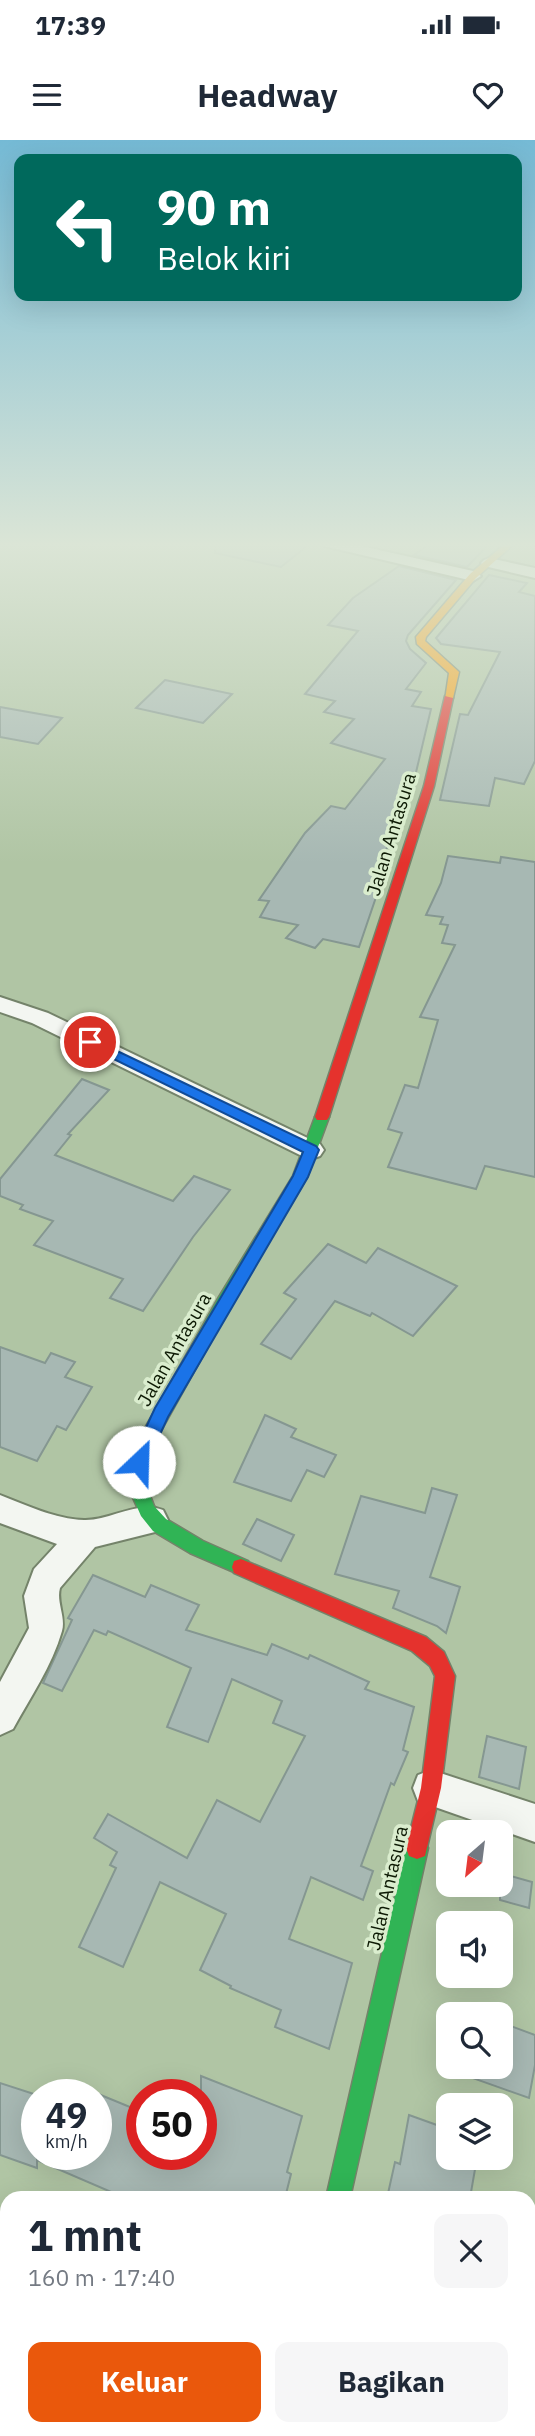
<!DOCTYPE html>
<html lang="id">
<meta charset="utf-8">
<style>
body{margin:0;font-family:"IBM Plex Sans",sans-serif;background:#f6f6f7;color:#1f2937;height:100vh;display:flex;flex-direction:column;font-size:26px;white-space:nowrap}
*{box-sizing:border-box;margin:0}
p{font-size:23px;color:#747a83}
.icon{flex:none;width:38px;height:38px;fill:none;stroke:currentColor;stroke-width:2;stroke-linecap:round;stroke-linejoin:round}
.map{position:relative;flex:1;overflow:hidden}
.side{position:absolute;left:0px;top:2051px;width:536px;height:245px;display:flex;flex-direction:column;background:#fff;border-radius:21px 21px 0 0;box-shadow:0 7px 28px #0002}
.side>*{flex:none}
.top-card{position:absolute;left:14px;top:14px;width:508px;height:147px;border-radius:14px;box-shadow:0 7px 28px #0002;background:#00695c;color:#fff;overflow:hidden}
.needle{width:46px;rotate:208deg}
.buttons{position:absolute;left:436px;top:1680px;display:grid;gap:14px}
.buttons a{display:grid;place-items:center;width:77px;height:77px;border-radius:14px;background:#fff;box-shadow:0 7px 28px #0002;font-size:35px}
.speed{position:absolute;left:21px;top:1939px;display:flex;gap:14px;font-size:35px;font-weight:700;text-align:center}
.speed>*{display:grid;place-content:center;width:91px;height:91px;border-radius:50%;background:#fff;box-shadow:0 7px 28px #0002;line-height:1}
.speed small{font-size:18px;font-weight:400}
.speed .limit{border:10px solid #d22;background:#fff;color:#111}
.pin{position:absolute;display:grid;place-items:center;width:60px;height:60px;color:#fff;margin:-30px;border:4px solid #fff;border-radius:50%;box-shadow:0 2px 7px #0007}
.me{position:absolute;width:77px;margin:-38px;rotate:24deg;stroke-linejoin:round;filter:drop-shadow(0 0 5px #0008)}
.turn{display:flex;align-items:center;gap:24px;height:147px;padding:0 28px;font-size:32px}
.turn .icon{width:91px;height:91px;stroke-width:2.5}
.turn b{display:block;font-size:49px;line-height:60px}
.round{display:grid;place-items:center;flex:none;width:74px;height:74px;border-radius:14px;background:#f6f6f7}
.overview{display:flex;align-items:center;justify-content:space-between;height:119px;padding:0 28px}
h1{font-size:42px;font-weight:800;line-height:52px}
.primary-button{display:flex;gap:14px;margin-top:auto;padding:14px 28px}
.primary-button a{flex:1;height:80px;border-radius:14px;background:#ea580c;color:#fff;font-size:28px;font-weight:800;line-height:80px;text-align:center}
.primary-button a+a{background:#f6f6f7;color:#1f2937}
.status{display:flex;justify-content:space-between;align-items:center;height:49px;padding:0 35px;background:#fff;direction:ltr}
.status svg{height:19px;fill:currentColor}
header{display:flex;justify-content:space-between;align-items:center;height:91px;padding:0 28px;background:#fff;font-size:32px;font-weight:800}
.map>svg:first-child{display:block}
.building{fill:#a7b8b3;stroke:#859791;stroke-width:2}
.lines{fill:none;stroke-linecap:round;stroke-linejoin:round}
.street-casing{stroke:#74836a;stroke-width:4}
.fast-casing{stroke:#74836a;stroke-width:3}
.slow-casing{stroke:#74836a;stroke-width:3}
.jam-casing{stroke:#74836a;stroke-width:3}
.street{fill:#f3f6f1;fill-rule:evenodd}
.fast{fill:#30b455;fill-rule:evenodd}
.slow{fill:#ff9f0a;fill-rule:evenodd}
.jam{fill:#e5322d;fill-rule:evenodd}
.route{fill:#1a73e8;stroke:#114b97;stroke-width:2}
.labels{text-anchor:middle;stroke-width:7;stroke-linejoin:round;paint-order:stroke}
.street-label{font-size:19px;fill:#0d1a04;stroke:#daedce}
</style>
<div class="status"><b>17:39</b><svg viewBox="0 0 49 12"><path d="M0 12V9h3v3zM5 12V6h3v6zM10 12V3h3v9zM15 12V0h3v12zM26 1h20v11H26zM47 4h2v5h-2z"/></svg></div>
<header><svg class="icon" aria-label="menu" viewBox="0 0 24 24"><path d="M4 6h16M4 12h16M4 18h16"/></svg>Headway<svg class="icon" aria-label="heart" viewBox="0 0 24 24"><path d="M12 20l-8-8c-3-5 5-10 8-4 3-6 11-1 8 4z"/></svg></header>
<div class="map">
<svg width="535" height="2296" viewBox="0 0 535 2296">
<rect width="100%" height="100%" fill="#b0c5a4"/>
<g class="building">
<polygon points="216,402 312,402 281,427 215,413"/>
<polygon points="432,402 446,405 449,402 491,402 467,427 414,415"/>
<polygon points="399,426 456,440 408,495 406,501 410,509 426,523 406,549 421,552 412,566 431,569 413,645 410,656 397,673 384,718 389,719 359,807 323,799 315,808 286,798 298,785 260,777 269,761 259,760 305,693 331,666 345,669 385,619 331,603 354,579 324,572 335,561 305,554 358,491 328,485 353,458"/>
<polygon points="489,435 527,443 519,452 535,456 535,621 524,644 495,638 489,666 440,660 460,574 468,575 500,512 441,504 436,498"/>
<polygon points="165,540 232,554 203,583 136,568"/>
<polygon points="0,567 62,578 38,604 0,597"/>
<polygon points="448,716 500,723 501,717 535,722 535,1037 485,1026 476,1049 388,1027 402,993 388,989 405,945 418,948 438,880 420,877 455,805 442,803 448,785 440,784 443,777 426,775 441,743"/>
<polygon points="82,939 109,950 68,994 71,995 55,1015 173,1061 194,1036 230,1050 193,1097 143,1171 110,1158 123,1139 34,1105 53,1081 20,1069 23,1065 0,1056 0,1039"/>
<polygon points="328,1104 366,1123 378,1108 457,1146 413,1196 372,1173 370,1176 335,1161 291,1219 261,1204 296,1159 284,1153"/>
<polygon points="0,1207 45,1223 51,1213 75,1222 65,1237 92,1247 66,1290 57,1286 37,1321 0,1307"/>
<polygon points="265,1275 296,1289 291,1297 336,1315 324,1337 307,1330 291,1361 234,1342"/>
<polygon points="432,1348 457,1355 430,1437 460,1447 446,1493 437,1486 393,1468 399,1451 335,1434 361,1356 425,1373"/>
<polygon points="257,1379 294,1395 281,1421 243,1404"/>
<polygon points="93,1435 145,1457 151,1445 199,1465 186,1490 267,1515 272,1504 308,1519 310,1515 369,1542 365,1549 414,1567 403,1610 408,1612 394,1645 391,1643 361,1726 373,1731 363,1760 311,1737 289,1799 352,1823 329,1909 275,1887 281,1870 230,1848 231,1846 200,1830 226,1774 160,1742 123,1827 79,1807 116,1728 110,1725 117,1712 94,1698 108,1674 187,1718 217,1660 260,1682 305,1596 273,1583 282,1561 232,1539 208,1602 167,1587 191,1528 108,1491 106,1495 94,1490 62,1551 43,1543 72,1480 68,1478"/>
<polygon points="487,1596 526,1607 519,1649 479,1637"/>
<polygon points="500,1733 532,1742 529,1768 500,1760"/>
<polygon points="500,1882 535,1895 535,1925 529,1958 450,1930 451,1927 500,1927"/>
<polygon points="201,1936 302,1976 287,2032 291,2034 285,2058 125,2058 37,2020 37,2028 0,2015 0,1943 37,1955 37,2014 96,2014 96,1953 142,1972 142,2014 201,2014"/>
<polygon points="409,1975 448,1989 448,2018 477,2018 470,2058 387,2058 395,2022 400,2024"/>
</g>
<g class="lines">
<g class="street-casing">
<g id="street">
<polygon points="317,402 343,402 473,431 481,436 473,441 324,406"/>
<polygon points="489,418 535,428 535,438 484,426 481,423 484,420"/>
<polygon points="0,857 48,873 320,1004 324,1010 320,1016 311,1019 302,1016 32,883 0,872"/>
<path d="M0,1355C26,1365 55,1379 84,1380C110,1381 137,1360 163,1370L168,1380L163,1390L95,1407L60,1448C56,1462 66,1477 62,1491C52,1526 30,1558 13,1589L0,1595V1542L29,1488L24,1456L34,1429L57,1404L0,1383Z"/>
<polygon points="431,1630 535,1664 535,1702 418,1661 413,1648 418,1635"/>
</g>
</g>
<g class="fast-casing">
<g id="fast">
<polygon points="322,972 329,977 307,1037 231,1165 154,1303 148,1330 149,1353 154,1366 166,1379 203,1401 248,1421 250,1427 248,1433 241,1435 190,1413 153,1391 141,1376 131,1353 130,1330 140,1297 219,1157 293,1036 315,977"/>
<polygon points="417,1697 425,1700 428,1708 350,2058 326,2058 406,1708 409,1700"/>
</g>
</g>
<g class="slow-casing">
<g id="slow">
<polygon points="507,402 516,402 476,438 426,497 425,501 459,532 453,558 445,560 449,533 417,504 416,497 470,434"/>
<polygon points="271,2289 299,2289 297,2296 269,2296"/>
</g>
</g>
<g class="jam-casing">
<g id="jam">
<polygon points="445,556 453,558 434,646 329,977 327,980 317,980 315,977 424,646"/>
<polygon points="241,1419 426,1497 444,1512 455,1536 441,1648 425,1716 417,1719 409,1716 406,1708 421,1648 435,1536 430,1526 412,1511 234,1433 232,1427 234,1421"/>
</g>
</g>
<use href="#street" class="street"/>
<use href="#fast" class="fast"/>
<use href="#slow" class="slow"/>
<use href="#jam" class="jam"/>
</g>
<linearGradient id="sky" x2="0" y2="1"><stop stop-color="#75bad5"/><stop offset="0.56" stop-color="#dbe5d6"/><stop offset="1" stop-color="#dbe5d6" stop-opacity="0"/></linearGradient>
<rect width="535" height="723" fill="url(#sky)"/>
<polygon class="route" points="90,898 316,1006 319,1010 308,1037 168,1277 145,1327 139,1330 132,1327 130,1322 155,1268 293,1036 303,1012 85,905 83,902"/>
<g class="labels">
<g class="street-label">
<text transform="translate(391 694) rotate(-73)" y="7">Jalan Antasura</text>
<text transform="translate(174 1209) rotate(-60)" y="7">Jalan Antasura</text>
<text transform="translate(387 1748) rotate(-77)" y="7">Jalan Antasura</text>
</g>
</g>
</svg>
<div class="buttons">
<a><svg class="needle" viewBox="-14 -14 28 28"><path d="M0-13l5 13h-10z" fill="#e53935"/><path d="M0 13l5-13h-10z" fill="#747a83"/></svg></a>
<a><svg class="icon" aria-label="sound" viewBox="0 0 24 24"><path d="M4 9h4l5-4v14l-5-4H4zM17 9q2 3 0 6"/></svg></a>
<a><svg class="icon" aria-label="search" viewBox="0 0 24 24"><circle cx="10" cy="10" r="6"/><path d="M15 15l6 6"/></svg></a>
<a><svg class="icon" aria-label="layers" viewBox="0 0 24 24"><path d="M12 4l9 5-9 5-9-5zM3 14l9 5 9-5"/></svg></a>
</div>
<div class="speed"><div>49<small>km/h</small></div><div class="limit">50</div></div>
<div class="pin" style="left:90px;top:902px;background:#d93025"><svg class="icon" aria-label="arrive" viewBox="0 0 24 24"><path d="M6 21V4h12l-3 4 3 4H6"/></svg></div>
<svg class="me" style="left:139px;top:1322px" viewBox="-20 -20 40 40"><circle r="19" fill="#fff"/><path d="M0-13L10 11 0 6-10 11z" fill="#1a73e8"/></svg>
<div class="top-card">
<div class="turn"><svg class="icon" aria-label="left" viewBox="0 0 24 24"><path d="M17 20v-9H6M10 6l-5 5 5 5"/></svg><div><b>90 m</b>Belok kiri</div></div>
</div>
<section class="side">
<div class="overview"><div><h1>1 mnt</h1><p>160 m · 17:40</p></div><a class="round"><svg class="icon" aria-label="close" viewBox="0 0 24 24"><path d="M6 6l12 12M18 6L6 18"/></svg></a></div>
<div class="primary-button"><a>Keluar</a><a>Bagikan</a></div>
</section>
</div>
